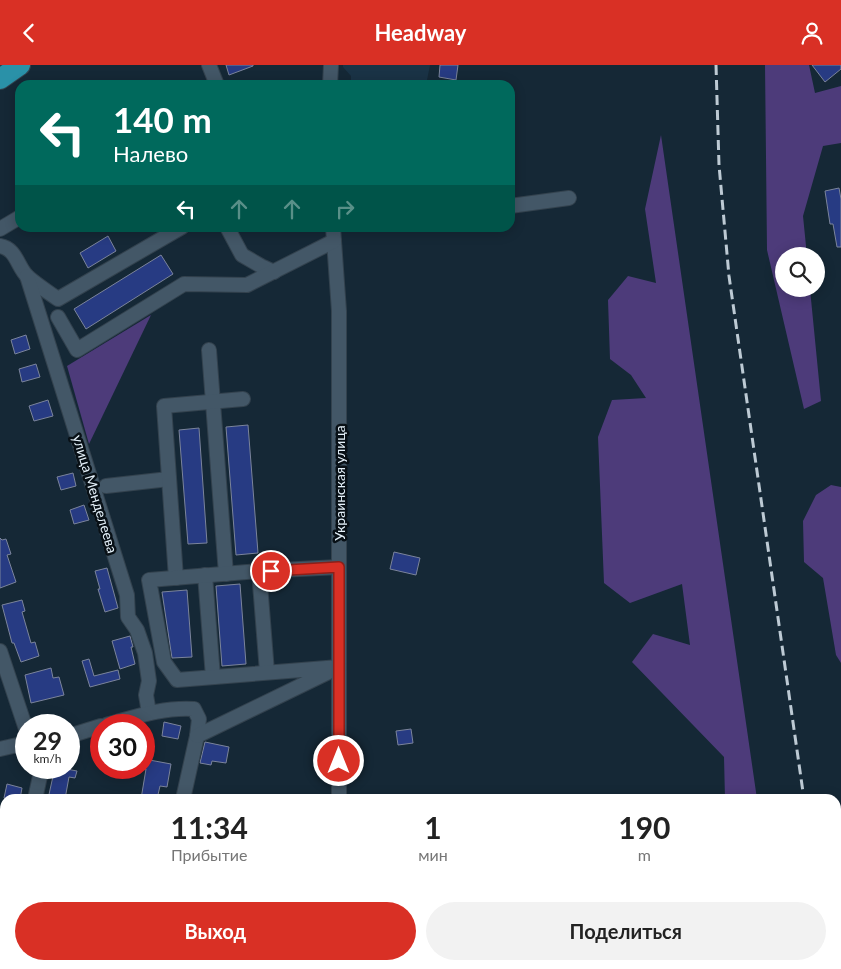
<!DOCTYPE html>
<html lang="ru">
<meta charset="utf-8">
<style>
body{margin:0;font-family:Lato,sans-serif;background:#f2f2f2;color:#222;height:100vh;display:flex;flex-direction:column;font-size:19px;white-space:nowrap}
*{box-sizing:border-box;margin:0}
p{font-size:16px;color:#767676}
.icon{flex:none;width:28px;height:28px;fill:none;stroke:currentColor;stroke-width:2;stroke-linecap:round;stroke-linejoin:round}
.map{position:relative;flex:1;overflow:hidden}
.sheet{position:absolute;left:0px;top:729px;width:841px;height:176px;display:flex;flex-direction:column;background:#fff;border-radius:15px 15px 0 0;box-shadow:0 2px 12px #0003}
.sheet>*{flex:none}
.guide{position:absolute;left:15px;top:15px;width:500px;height:152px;border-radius:15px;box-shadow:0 2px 12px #0003;background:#00695c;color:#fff;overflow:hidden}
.controls{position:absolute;left:775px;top:182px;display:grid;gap:10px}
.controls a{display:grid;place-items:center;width:50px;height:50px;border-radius:50%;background:#fff;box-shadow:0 2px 12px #0003;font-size:25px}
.speed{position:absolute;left:15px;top:649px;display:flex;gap:10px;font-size:25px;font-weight:700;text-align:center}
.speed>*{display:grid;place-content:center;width:65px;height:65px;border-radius:50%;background:#fff;box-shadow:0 2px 12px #0003;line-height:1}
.speed small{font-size:12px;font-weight:400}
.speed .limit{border:8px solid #d22;background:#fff;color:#111}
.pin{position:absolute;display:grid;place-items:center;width:42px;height:42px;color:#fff;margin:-21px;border:2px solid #fff;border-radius:50%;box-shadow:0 1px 5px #0007}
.me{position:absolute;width:55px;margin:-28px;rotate:0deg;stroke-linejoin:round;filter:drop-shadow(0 0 4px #0008)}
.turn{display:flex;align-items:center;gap:18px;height:105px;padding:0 15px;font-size:22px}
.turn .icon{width:65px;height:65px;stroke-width:2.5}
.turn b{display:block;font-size:35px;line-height:42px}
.lanes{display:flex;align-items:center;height:48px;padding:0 15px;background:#0003;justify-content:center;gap:25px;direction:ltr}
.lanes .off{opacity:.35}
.eta{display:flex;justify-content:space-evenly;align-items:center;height:85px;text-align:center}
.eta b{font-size:30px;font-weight:700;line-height:35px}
.primary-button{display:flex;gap:10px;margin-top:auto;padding:10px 15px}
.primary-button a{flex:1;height:58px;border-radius:30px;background:#d93025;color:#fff;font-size:20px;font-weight:700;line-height:58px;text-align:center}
.primary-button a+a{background:#f2f2f2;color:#222}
header{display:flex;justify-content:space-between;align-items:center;height:65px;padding:0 15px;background:#d93025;color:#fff;font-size:22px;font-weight:700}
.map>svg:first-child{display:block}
.built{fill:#1a3346}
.green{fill:#4d3b7a}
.building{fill:#273b83;stroke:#7b849b}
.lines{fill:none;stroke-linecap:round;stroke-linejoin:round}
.minor-casing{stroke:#33424e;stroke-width:16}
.highway-casing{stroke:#33424e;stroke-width:22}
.minor{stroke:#435767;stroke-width:14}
.highway{stroke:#2a91a8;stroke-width:20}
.rail{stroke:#bdcad4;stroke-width:3;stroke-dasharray:10 5;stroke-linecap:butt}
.route-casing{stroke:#8d1f18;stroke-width:12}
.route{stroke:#d93025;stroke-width:9}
.labels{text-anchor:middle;stroke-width:5;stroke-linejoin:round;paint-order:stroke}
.street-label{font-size:14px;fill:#e5f1fa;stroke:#081016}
</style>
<header><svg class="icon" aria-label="back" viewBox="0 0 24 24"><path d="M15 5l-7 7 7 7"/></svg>Headway<svg class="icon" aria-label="person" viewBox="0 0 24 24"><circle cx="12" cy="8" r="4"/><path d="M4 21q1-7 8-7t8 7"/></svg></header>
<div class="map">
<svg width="841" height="904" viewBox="0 0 841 904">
<rect width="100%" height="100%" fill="#152836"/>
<polygon class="built" points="343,0 430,0 426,20 351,20 351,11 343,2"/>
<g class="green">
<polygon points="765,0 809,0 815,28 841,21 841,78 823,81 803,151 807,191 784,191 784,224 810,224 821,336 804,344 767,185"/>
<polygon points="661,70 757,734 725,734 724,692 632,597 653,569 690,580 682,519 630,538 604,518 598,372 612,335 646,333 631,310 610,294 608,235 628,211 656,218 645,144"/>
<polygon points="151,250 89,379 67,301"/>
<polygon points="831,420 841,422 841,598 836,590 823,513 804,497 803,456 816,430"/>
</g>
<g class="building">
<polygon points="226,0 253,0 253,1 229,10"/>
<polygon points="440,0 458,0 456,15 439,12"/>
<polygon points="812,0 841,0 841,4 825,17"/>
<polygon points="839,123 841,134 841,182 837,182 833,159 830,159 825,126"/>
<polygon points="108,171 116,186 88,203 80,188"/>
<polygon points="161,190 173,209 86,264 74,244"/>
<polygon points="26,270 30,284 15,289 11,275"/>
<polygon points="36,299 40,312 22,317 19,304"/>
<polygon points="48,335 53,351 34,356 29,341"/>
<polygon points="248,360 258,488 236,490 226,362"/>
<polygon points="199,363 207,478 188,479 179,365"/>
<polygon points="73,408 76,421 61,425 57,412"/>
<polygon points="84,440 89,455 74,459 70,445"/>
<polygon points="0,473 2,475 6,474 11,489 7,490 16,517 0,523"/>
<polygon points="394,487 420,493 416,510 390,504"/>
<polygon points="107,503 118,543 105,547 98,524 100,524 95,506"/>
<polygon points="240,519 246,599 222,601 216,521"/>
<polygon points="187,525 192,592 172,593 162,527"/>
<polygon points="22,535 25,546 22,547 31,578 35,577 39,591 21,597 14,578 12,578 2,540"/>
<polygon points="130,571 133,582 131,582 135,599 120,604 112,576"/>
<polygon points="89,594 94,611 118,605 120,614 90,622 82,596"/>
<polygon points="51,603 53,613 59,612 64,630 31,638 25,610"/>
<polygon points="164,657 181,661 178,674 162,671"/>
<polygon points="411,664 413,678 398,680 396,666"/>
<polygon points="205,677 229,682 226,698 212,696 211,700 200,698"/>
<polygon points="144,694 171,699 167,722 160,721 157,734 141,734 146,704 144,704"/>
<polygon points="55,702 77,706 75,713 69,712 65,734 48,734"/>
<polygon points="7,719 22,723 20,734 4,733"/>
</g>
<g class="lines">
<g class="minor-casing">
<g id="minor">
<polyline points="209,0 217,20"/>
<polyline points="330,20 331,0"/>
<polyline points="510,141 569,133"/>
<polyline points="227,162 242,190 261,201 274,207"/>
<polyline points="333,162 339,246 339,734"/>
<polyline points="0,164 20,152"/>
<path d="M0,181C17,184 17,202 28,212C37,220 48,227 58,234L182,162"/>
<polyline points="27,211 127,530 128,552 137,565 145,588 149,616 146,630 149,648"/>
<polyline points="58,252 77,285 184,219 247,220 334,176"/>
<polyline points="209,285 226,509"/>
<polyline points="106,421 169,414"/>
<polyline points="259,506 267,607"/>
<polyline points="205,510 213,612"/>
<polyline points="176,513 164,341 243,334"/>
<polyline points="0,586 26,664"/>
<path d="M106,660C135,652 163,642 194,644L199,654L197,671L183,734"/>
<polyline points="69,671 101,661"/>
<polyline points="197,671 339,602 177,615 164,597 149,515 259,506 339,502"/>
<polyline points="0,684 26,678"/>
<polyline points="35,734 42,702"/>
<polyline points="0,891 5,868"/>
<polyline points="342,900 342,904"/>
<polyline points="144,904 145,900"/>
</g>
</g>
<g class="highway-casing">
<polyline id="highway" points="0,14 20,0"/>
</g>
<use href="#minor" class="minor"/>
<use href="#highway" class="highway"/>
<g class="rail">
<polyline points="716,0 719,100 729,211 804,734"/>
<polyline points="827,900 828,904"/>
</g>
</g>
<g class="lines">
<g class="route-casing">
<polyline id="route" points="271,506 339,502 339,696"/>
</g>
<use href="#route" class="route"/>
</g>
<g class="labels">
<g class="street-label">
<text transform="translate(340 418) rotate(-90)" y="5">Украинская улица</text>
<text transform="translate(95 429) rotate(73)" y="5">улица Менделеева</text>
</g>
</g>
</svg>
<div class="controls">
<a><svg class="icon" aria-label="search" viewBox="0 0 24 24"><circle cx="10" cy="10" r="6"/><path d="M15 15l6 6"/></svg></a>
</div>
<div class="speed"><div>29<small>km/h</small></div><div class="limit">30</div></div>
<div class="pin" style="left:271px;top:506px;background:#d93025"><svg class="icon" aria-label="arrive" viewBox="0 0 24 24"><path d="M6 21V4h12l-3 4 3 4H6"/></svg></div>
<svg class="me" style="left:339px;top:696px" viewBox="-20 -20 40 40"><circle r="17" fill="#d93025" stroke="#fff" stroke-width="3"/><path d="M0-11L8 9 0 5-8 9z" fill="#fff"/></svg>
<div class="guide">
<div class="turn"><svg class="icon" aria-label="left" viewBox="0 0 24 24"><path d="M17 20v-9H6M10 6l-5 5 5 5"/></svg><div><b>140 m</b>Налево</div></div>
<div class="lanes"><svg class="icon" aria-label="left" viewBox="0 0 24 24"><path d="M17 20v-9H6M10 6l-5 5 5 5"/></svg><svg class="icon off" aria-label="ahead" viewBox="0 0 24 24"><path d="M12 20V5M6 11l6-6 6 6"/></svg><svg class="icon off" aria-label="ahead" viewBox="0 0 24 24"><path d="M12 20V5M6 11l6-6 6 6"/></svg><svg class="icon off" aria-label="right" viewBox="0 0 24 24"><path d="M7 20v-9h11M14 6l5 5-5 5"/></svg></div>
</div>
<section class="sheet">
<div class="eta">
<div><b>11:34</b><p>Прибытие</p></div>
<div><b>1</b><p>мин</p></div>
<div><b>190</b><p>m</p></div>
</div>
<div class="primary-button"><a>Выход</a><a>Поделиться</a></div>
</section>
</div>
